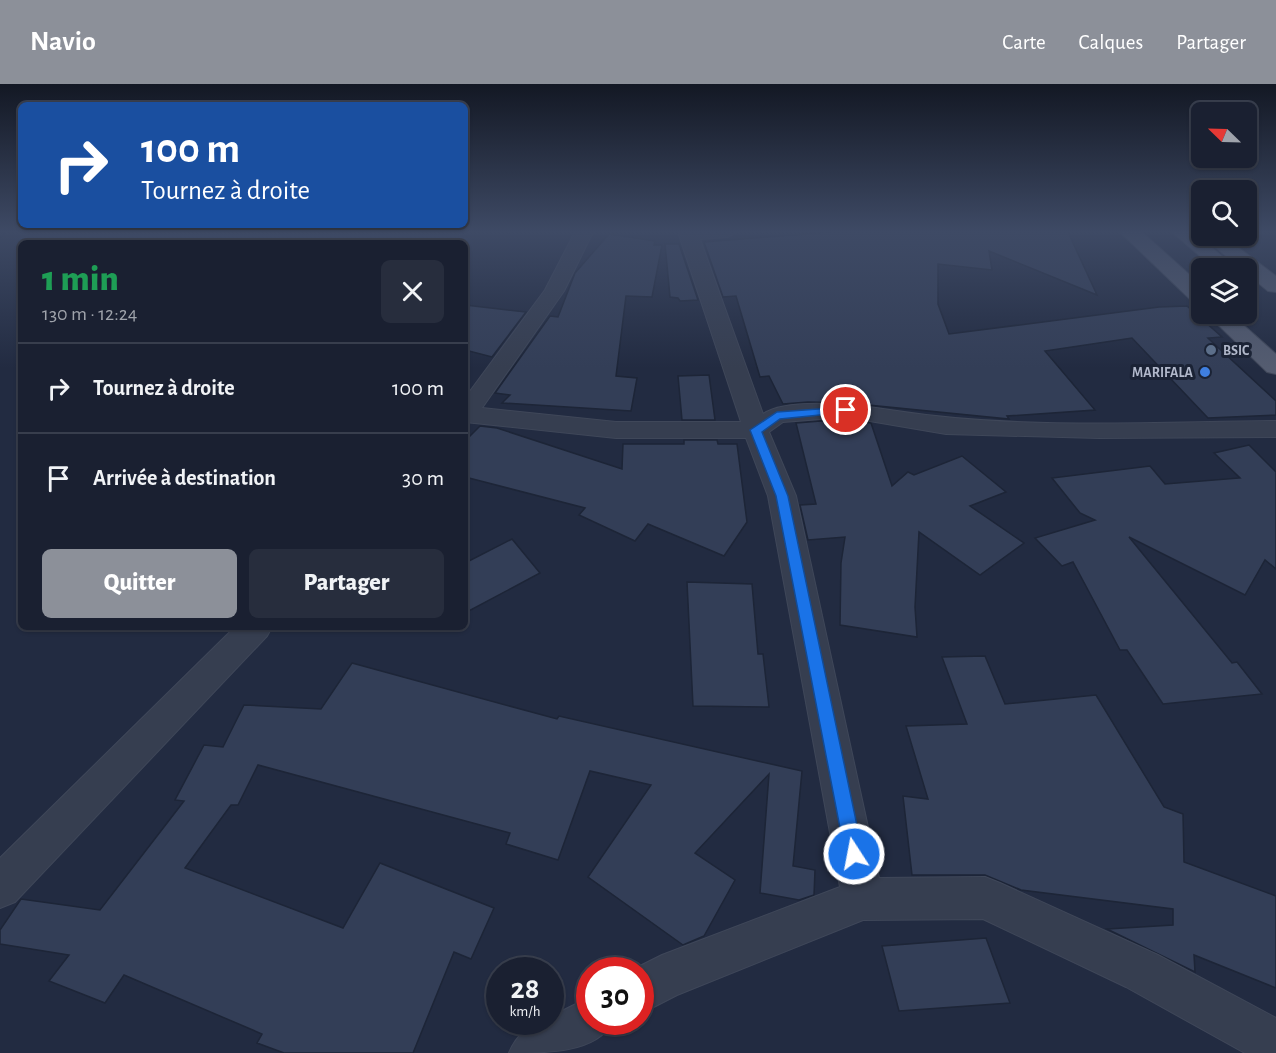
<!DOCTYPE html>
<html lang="fr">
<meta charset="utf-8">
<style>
body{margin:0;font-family:"Alegreya Sans",sans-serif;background:#272d3d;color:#f1f3f6;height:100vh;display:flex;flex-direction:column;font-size:22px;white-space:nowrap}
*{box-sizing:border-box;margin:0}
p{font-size:20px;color:#9fa3ab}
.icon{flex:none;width:33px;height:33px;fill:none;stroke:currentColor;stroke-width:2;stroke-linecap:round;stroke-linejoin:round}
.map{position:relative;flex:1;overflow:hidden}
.sheet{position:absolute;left:18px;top:156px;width:450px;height:390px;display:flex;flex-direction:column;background:#1a2031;border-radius:9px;box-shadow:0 2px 4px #0004,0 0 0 2px #383e4d}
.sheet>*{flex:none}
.hud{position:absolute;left:18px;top:18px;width:450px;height:126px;border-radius:9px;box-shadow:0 2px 4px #0004,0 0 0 2px #383e4d;background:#1a4fa0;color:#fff;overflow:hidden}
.needle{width:39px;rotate:293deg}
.fabs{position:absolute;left:1191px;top:18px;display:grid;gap:12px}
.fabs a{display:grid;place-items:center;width:66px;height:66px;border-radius:9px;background:#1a2031;box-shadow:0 2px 4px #0004,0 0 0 2px #383e4d;font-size:30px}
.speed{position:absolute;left:486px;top:873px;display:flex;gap:12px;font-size:30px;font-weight:700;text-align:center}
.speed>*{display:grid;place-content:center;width:78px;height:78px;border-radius:50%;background:#1a2031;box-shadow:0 2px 4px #0004,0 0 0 2px #383e4d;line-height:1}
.speed small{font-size:15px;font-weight:400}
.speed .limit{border:9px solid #d22;background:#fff;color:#111}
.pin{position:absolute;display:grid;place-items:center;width:51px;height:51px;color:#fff;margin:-26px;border:3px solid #fff;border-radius:50%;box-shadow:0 2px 6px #0007}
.me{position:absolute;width:66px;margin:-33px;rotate:349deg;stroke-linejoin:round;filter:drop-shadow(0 0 4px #0008)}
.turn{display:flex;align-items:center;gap:21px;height:126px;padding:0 24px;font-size:27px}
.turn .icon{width:78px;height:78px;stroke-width:2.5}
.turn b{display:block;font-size:42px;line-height:51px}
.round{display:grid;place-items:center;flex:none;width:63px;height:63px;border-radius:9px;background:#272d3d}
.summary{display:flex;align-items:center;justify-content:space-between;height:102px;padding:0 24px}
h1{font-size:36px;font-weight:800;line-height:45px;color:#1e9e55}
.action{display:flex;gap:12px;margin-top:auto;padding:12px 24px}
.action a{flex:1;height:69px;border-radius:9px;background:#8c9099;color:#fff;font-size:24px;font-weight:800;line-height:69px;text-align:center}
.action a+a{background:#272d3d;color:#f1f3f6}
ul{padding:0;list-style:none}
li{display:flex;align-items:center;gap:18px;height:90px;padding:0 24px;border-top:2px solid #383e4d}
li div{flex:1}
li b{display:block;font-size:22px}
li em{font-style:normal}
header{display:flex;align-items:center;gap:36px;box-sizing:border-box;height:84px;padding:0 30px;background:#8c9099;color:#fff}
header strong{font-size:28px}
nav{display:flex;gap:33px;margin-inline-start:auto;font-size:21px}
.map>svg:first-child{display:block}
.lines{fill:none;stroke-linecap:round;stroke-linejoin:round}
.stream{fill:#142040;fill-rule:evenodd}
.building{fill:#333e57;stroke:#1d2537;stroke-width:1.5}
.service-casing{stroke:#3f4759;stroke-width:2}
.minor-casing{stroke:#3f4759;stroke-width:2}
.primary-casing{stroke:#3f4759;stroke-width:2}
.service{fill:#363e50;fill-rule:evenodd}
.minor{fill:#363e50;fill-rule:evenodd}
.primary{fill:#545c70;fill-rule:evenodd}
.route{fill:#1a73e8;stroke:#114b97;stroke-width:1.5}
.service-dot{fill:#5c6f8a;stroke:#1b2335;stroke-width:2}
.shop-dot{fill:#3f7fe0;stroke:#1b2335;stroke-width:2}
.labels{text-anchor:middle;stroke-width:6;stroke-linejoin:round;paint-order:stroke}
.far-poi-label{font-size:14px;font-weight:bold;fill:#b2b9cb;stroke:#1b2335;text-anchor:start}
</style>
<header>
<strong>Navio</strong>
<nav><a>Carte</a><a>Calques</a><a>Partager</a></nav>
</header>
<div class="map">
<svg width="1276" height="969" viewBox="0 0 1276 969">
<rect width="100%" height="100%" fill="#222b41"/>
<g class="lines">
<polygon class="stream" points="1,148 7,148 0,156"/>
</g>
<g class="building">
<polygon points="831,148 1068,148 1097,211 989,167 992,186 938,180 938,220 949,250 1159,223 1187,222 1222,253 1208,254 1276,317 1276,331 1208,334 1132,254 1045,267 1095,326 1007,332 1009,335 848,319 808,318 783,320 769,292 760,293 736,212 723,213 704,158"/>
<polygon points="609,150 655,157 654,161 662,161 652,213 626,212 616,292 637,294 631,327 502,319 510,311 495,309 550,232 558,233 575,189"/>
<polygon points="665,160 679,160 698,216 680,217 678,214 670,213"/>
<polygon points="465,221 526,228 492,273 465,266"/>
<polygon points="709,291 715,336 682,336 678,292"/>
<polygon points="846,335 871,339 892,402 908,388 914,391 962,372 1006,408 970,422 1024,459 980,491 919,448 915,523 917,553 840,541 841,479 845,453 808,456 800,421 816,420 796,339"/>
<polygon points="480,342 497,344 622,385 623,360 684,360 684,356 717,356 718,360 737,360 747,438 724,472 648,440 635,457 579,431 585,424 465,393 465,357"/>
<polygon points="1249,361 1276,388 1276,485 1265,476 1245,511 1129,453 1232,579 1237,578 1262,610 1163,620 1127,566 1120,566 1073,478 1062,482 1035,454 1095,436 1080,429 1052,394 1150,382 1165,400 1240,394 1214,369"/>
<polygon points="512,455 540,489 465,529 465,479"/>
<polygon points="687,498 752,500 758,570 763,570 769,623 693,622"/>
<polygon points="985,572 1005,620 1096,611 1164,723 1183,730 1184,778 1276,812 1276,904 1194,871 1195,888 1107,845 1173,841 1173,825 1021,806 985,791 912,791 903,712 928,715 906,642 967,640 942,573"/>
<polygon points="352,579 557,635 559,632 802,687 793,782 815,786 814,811 799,816 760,809 769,690 695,769 735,796 704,852 683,861 588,793 651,701 590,687 558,776 506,760 510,749 258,681 238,721 231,721 185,784 343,844 380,779 494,824 471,875 454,868 413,969 284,969 257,959 262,950 124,891 105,919 49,897 69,871 0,860 0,846 21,815 100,826 184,717 175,716 204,661 223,663 244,621 321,625"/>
<polygon points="986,854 1010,919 899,927 882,862"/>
</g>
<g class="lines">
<g class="service-casing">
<g id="service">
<polygon points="1246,148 1264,148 1243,152 1246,152"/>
<path d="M1208,152H1230C1225,156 1213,156 1208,152Z"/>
</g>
</g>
<g class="minor-casing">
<g id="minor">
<path d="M575,148H593L564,207L482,324L616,338H741L679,151V148H737L728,153L700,155L763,330C788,312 867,322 897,327C1021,346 1151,338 1276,337V353L1099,354L946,350L846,333L783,338L769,348L796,412L879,794L985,793L1000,799L1158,871L1276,934V969H1245L1126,903L983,835L863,836L677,911L640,930V886H632L662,871L840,803L768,412L746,354H616L465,338V314L545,206Z"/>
<polygon points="235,543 272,543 267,552 15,818 0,824 0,774"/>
<path d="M590,913V938H613C596,969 546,969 509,969C516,952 530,938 550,938V933Z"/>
</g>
</g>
<g class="primary-casing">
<g id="primary">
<polygon points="1120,148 1142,148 1202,202 1202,221 1194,219"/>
<polygon points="1172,148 1194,148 1232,181 1230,184 1214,184"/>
<polygon points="1202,152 1223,152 1276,192 1276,208 1268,207 1246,189 1246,184 1240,184"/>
<polygon points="1207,230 1231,230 1276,270 1276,290 1267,288"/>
</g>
</g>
<use href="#service" class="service"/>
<use href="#minor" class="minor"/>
<use href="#primary" class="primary"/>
</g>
<linearGradient id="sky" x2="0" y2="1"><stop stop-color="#131824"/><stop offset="0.52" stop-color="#3e4a65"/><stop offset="1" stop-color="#3e4a65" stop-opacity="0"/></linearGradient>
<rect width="1276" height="284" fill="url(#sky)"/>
<polygon class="route" points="846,323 851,326 850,328 780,335 762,348 788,412 863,770 860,777 854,779 847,777 845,770 776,412 750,346 777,328"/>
<circle class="service-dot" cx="1211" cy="266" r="6"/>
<circle class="shop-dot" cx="1205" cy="288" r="6"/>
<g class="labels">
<g class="far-poi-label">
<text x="1223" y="271">BSIC</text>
<text x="1193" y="293" text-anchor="end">MARIFALA</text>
</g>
</g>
</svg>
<div class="fabs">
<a><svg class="needle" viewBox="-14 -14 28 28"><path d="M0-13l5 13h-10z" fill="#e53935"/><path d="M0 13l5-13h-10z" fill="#9fa3ab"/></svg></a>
<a><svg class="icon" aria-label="search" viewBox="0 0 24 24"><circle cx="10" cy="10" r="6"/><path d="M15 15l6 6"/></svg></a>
<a><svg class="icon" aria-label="layers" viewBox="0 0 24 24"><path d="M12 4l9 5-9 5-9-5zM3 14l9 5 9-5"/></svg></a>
</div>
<div class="speed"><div>28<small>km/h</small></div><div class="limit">30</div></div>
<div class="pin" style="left:846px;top:326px;background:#d93025"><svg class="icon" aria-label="arrive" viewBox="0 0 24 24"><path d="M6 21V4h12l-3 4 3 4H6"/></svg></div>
<svg class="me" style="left:854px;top:770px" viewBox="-20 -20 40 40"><circle r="17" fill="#1a73e8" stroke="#fff" stroke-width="3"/><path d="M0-11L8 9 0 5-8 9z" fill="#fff"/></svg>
<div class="hud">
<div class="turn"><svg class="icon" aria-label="right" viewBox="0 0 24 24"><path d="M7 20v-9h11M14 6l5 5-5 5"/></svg><div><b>100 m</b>Tournez à droite</div></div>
</div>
<section class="sheet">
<div class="summary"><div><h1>1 min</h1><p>130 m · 12:24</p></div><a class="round"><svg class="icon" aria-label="close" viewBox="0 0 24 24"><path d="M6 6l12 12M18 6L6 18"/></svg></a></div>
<ul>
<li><svg class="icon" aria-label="right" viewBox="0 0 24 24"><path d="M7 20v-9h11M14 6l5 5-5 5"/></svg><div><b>Tournez à droite</b></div><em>100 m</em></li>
<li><svg class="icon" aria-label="arrive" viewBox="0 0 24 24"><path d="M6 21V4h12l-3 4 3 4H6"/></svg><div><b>Arrivée à destination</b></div><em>30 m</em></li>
</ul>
<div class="action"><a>Quitter</a><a>Partager</a></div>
</section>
</div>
